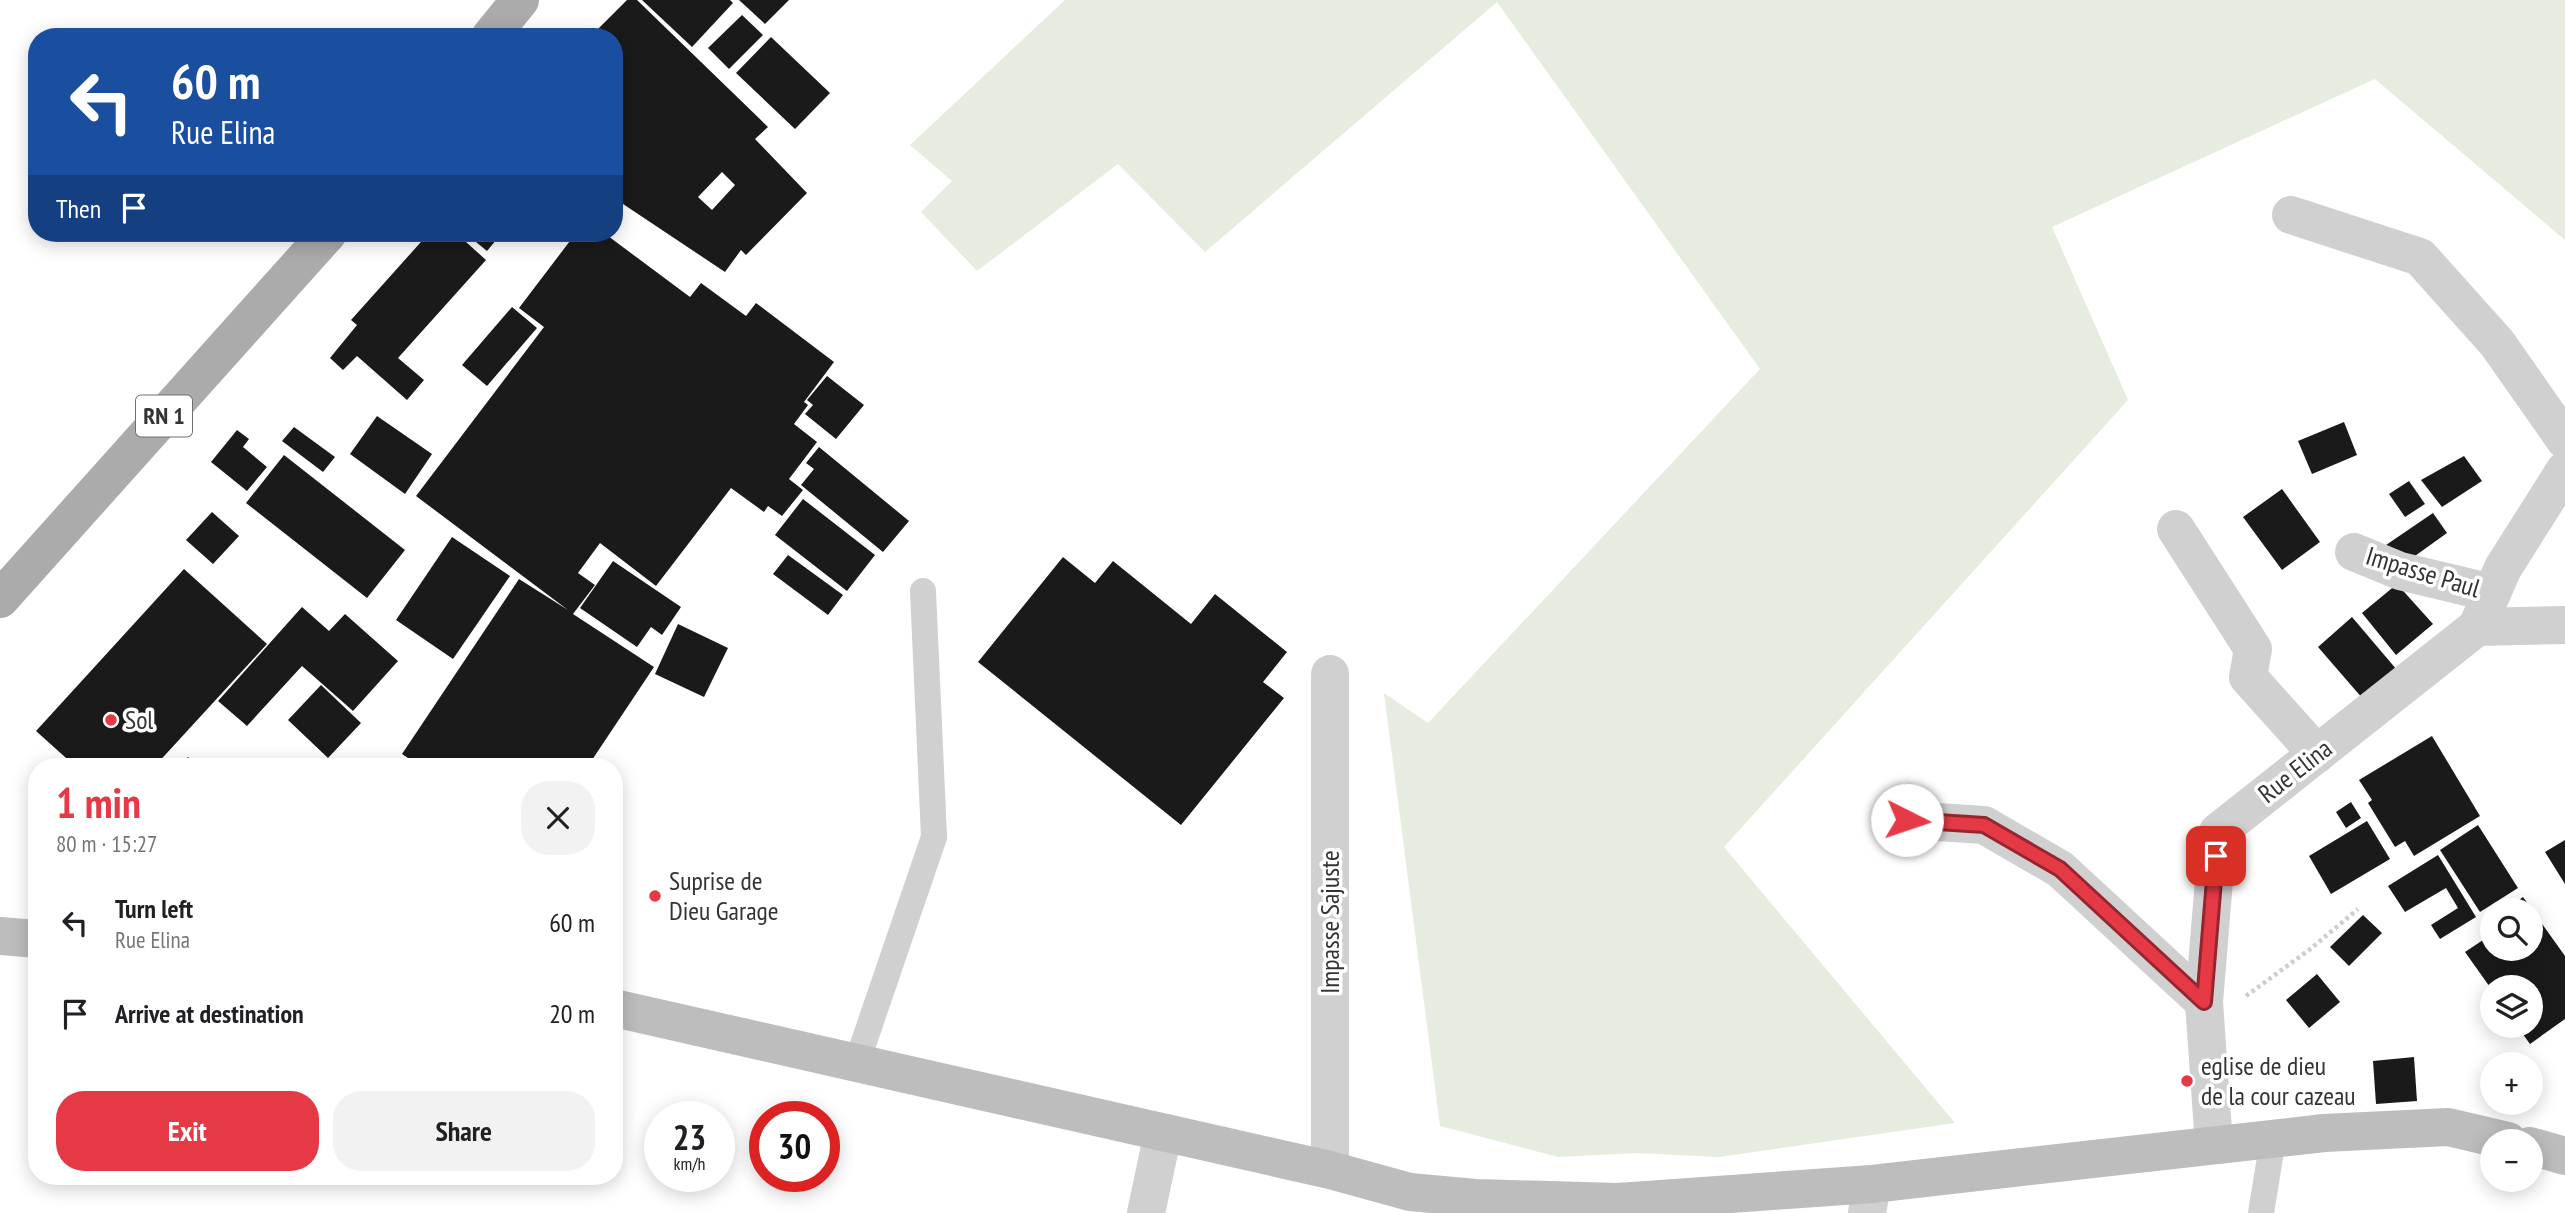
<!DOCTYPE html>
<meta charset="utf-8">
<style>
body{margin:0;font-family:"PT Sans Narrow",sans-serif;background:#f2f2f2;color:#202124;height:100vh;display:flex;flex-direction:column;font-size:26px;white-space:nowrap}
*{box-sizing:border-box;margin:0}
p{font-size:23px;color:#757577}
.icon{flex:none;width:38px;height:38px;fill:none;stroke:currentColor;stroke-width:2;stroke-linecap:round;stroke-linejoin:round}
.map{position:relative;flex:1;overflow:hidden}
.drawer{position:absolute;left:28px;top:758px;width:595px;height:427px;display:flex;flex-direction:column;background:#fff;border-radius:28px;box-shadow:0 4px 18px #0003}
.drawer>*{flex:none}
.hud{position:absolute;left:28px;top:28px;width:595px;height:214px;border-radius:28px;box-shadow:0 4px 18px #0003;background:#1a4fa0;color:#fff;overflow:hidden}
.fabs{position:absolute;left:2480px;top:898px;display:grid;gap:14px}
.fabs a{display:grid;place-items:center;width:63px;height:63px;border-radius:50%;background:#fff;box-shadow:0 4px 18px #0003;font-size:35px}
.speed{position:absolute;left:644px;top:1101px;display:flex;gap:14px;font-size:35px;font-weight:700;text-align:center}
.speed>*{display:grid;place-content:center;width:91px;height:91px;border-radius:50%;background:#fff;box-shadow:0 4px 18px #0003;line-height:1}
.speed small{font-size:18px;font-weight:400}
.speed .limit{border:10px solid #d22;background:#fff;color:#111}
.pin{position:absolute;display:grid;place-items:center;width:60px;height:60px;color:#fff;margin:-30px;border-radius:14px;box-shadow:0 4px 10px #0006}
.me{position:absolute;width:77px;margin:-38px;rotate:94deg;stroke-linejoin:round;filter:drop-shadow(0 0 5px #0008)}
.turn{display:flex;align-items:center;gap:24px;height:147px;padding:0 28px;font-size:32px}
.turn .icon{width:91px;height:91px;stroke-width:2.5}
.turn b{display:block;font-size:49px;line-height:60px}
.then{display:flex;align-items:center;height:66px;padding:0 28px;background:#0003;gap:14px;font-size:26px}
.round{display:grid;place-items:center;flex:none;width:74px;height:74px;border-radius:28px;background:#f2f2f2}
.head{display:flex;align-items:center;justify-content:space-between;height:119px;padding:0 28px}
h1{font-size:42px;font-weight:700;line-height:52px;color:#e63946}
.cta{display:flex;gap:14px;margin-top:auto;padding:14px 28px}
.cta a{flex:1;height:80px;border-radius:28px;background:#e63946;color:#fff;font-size:28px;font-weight:700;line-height:80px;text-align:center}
.cta a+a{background:#f2f2f2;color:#202124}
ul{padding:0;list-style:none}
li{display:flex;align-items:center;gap:21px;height:91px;padding:0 28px}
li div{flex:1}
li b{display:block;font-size:26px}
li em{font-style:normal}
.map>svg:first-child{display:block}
.green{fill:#e6ecdf}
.building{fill:#1a1a1a;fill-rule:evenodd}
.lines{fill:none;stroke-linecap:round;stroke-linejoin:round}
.path{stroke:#cdcdcd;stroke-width:4.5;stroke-dasharray:3.5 3.5;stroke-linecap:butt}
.lane{stroke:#d0d0d0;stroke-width:26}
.street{stroke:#d0d0d0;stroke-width:38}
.secondary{stroke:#bdbdbd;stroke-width:38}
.primary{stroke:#ababab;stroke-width:38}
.route-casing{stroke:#96252e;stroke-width:18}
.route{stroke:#e63946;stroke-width:12}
.poi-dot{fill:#e63946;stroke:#fff;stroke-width:2.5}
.labels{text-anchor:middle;stroke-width:7;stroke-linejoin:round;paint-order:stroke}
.shield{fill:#fff;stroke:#707070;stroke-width:2}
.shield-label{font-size:24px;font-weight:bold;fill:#333}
.street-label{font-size:26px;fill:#333;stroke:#fff}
.poi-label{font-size:26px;fill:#333;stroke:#fff;text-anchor:start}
</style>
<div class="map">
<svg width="2565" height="1213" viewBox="0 0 2565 1213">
<rect width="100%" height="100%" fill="#fff"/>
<polygon class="green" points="1065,0 2565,0 2565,240 2375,79 2052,227 2128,400 1724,847 1955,1123 1719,1157 1636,1153 1558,1157 1440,1126 1384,693 1428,723 1760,369 1497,2 1205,252 1118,164 977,271 921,212 952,181 910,145"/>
<g class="building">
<path d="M627,0H637L768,127L755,139L807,193L746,255L741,250L725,272L614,198V37H590ZM722,172L735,185L712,210L698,197Z"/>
<polygon points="642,0 730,0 733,3 692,47"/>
<polygon points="739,0 789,0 765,24"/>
<polygon points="742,15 763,35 729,69 708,48"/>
<polygon points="771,37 830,93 795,129 736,73"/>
<polygon points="429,233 456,233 486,260 398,358 424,380 407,400 357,356 343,370 330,358 357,325 351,320"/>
<polygon points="465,233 502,233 487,251"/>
<polygon points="576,233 604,233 690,297 701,283 746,316 756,303 834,362 804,402 808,405 794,424 817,442 789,479 803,490 782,516 768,506 764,512 731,488 656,586 600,543 578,573 595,585 573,614 654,667 588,766 420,766 402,754 519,579 568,610 416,496 544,327 519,308"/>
<polygon points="512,307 537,328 487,386 462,365"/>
<polygon points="827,376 864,405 836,439 805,414 813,405 807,400"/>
<polygon points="377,416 432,454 405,494 350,454"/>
<polygon points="2344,422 2357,455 2312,474 2298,441"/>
<polygon points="294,427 335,457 323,472 282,441"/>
<polygon points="237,430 249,439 243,447 267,467 247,491 211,462"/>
<polygon points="819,447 909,521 883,552 801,485 814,469 806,463"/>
<polygon points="284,455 405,550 367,598 246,503"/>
<polygon points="2464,456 2482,481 2442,507 2421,480"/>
<polygon points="2409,481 2425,504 2405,517 2389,494"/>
<polygon points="2282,489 2320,542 2282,570 2243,517"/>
<polygon points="803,499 875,555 847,591 775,535"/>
<polygon points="212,512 239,536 213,564 186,540"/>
<polygon points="2433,513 2447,533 2401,566 2386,545"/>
<polygon points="452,537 510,576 453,659 396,620"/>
<polygon points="788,555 843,595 828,615 773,574"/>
<polygon points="1063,557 1095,583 1113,561 1191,624 1215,594 1287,652 1263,682 1284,698 1181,825 978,662"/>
<polygon points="613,561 681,607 662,635 651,627 637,647 580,608"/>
<polygon points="184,569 267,644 155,766 75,766 36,731"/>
<polygon points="2397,584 2433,624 2396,655 2362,613"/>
<polygon points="302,607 329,631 345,614 398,661 353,711 302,666 247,726 218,701"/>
<polygon points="2352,617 2397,670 2363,699 2318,647"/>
<polygon points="678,624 728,648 704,697 655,674"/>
<polygon points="321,685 361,723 328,758 288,720"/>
<polygon points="2432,736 2480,816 2414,856 2405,841 2395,847 2368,803 2372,800 2359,780"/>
<polygon points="188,757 197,766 178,766"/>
<polygon points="2351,802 2361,818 2346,828 2336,812"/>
<polygon points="2367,821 2390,859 2331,894 2309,856"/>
<polygon points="2478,825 2518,888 2480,912 2440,850"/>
<polygon points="2565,840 2565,884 2545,852"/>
<polygon points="2438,855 2476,917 2440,939 2431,925 2458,908 2446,888 2405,912 2388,886"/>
<polygon points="2523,897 2565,956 2565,1019 2530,1044 2517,1026 2530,1026 2530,987 2492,987 2492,990 2465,952 2492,934 2492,948 2530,948 2530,910 2505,910"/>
<polygon points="2363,915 2382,933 2349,966 2330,947"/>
<polygon points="2317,974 2340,1002 2309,1028 2286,1000"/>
<polygon points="2414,1057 2417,1101 2376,1104 2373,1061"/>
</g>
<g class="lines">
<polyline class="path" points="2246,996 2309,950 2358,909"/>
<g class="lane">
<polyline points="856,1065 934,837 923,591"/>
<polyline points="2261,1213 2273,1139"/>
</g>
<g class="street">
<polyline points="2291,215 2420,257 2497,343 2565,440"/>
<polyline points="2176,529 2253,649 2248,677 2317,754"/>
<polyline points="2354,552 2400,571 2492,593"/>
<polyline points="2477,627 2565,625"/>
<polyline points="1907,820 1984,825 2060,869 2204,1002"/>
<polyline points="2214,1145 2204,1002 2218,832 2477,627 2503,568 2565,470"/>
<polyline points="1330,1170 1330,674"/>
<polyline points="1146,1213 1163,1133"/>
<polyline points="1867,1213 1872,1184"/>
</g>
<g class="secondary">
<polyline points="0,936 37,939"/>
<polyline points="614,1008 1330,1170 1410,1192 1475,1198 1618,1202 1872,1184 2324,1133 2448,1127 2508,1141"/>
<polyline points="2530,1146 2565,1156"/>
</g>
<g class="primary">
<polyline points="490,37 520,0"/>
<polyline points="0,599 328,233"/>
</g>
</g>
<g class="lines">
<g class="route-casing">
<polyline id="route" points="1907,820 1984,825 2060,869 2204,1002 2216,856"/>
</g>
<use href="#route" class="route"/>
</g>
<g class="poi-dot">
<circle cx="111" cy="720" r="7"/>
<circle cx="655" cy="896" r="7"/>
<circle cx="2187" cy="1081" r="7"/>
</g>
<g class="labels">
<rect class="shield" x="136" y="395.5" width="56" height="41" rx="5"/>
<g class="shield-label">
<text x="164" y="424">RN 1</text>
</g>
<g class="street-label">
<text transform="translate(2423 572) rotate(17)" y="9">Impasse Paul</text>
<text transform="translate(2295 771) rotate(-38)" y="9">Rue Elina</text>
<text transform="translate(1330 922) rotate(-90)" y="9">Impasse Sajuste</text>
</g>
<g class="poi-label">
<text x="125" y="729">Sol</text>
<text x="669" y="890">Suprise de<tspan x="669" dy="30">Dieu Garage</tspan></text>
<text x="2201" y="1075">eglise de dieu<tspan x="2201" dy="30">de la cour cazeau</tspan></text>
</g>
</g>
</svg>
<div class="fabs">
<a><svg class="icon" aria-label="search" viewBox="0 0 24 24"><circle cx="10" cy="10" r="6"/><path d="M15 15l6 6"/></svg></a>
<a><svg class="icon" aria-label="layers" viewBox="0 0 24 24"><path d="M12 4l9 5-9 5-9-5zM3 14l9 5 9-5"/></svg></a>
<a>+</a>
<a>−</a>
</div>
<div class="speed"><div>23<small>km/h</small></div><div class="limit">30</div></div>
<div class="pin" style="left:2216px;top:856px;background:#d93025"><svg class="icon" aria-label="arrive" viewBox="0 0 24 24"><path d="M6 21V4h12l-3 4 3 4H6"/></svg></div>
<svg class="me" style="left:1907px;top:820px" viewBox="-20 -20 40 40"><circle r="19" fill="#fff"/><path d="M0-13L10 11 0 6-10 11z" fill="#e63946"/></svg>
<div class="hud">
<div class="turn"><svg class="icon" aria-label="left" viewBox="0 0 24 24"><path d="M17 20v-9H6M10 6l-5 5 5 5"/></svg><div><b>60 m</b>Rue Elina</div></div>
<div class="then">Then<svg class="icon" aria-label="arrive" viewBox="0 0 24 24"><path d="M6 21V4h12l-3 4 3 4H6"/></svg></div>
</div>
<section class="drawer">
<div class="head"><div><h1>1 min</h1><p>80 m · 15:27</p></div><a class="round"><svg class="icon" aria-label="close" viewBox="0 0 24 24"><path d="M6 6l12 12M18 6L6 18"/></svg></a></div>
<ul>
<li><svg class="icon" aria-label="left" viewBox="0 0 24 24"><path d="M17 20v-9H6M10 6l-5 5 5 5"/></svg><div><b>Turn left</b><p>Rue Elina</p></div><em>60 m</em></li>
<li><svg class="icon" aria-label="arrive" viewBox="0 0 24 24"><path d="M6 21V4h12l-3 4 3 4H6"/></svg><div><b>Arrive at destination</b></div><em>20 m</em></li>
</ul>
<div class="cta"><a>Exit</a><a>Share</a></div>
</section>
</div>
